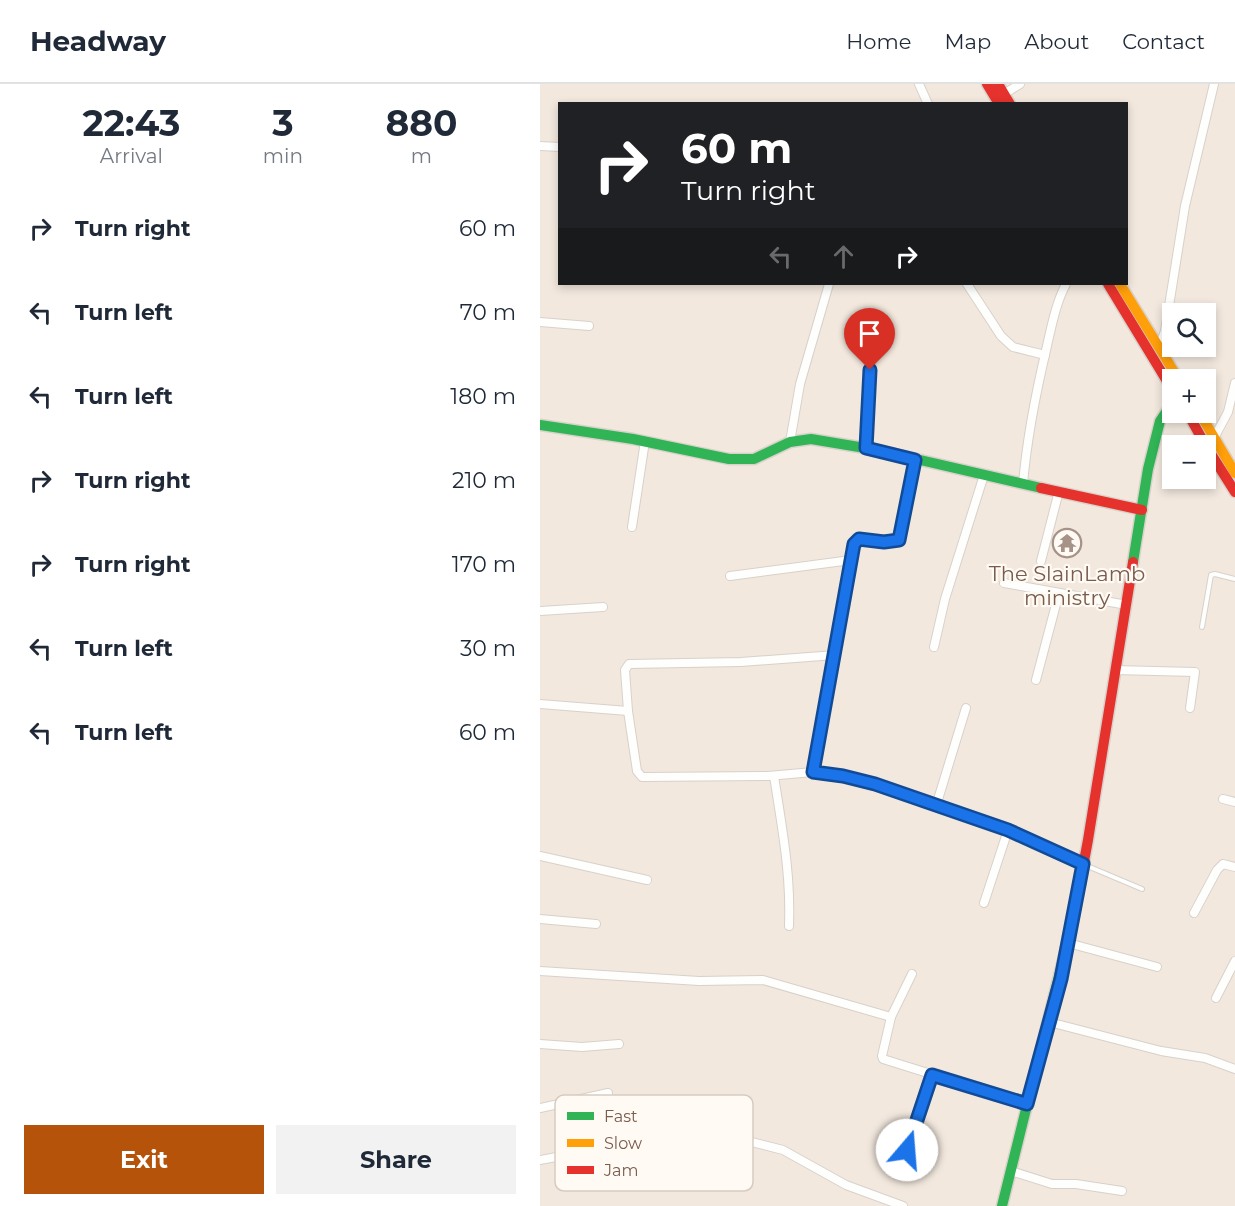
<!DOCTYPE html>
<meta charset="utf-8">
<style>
body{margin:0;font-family:Montserrat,sans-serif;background:#f2f2f3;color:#1f2937;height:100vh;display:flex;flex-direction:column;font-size:22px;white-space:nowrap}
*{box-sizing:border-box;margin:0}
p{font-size:20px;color:#747a83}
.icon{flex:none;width:33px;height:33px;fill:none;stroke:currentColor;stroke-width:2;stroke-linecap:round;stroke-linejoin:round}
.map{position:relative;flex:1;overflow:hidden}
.details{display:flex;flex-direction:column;background:#fff;width:540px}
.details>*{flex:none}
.top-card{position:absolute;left:18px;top:18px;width:570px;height:183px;border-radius:0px;box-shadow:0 3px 9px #0003;background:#202124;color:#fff;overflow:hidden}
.fabs{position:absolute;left:622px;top:219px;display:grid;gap:12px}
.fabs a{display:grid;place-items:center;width:54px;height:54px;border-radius:0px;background:#fff;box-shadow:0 3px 9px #0003;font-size:30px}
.pin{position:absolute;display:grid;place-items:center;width:51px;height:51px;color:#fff;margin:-62px -26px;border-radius:50% 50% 50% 0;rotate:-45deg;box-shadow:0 0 6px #0007}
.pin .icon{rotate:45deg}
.me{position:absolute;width:66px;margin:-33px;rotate:18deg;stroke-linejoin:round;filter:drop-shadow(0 0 4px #0008)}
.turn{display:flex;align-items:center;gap:21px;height:126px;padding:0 24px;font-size:27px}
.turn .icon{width:78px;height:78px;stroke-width:2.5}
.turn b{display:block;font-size:42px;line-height:51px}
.lanes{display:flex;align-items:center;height:57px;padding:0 24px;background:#0003;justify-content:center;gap:30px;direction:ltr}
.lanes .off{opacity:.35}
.eta{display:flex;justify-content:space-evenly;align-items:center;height:102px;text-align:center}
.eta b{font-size:36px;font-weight:700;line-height:42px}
.button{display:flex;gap:12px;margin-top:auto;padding:12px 24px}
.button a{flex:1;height:69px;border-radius:0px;background:#b45309;color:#fff;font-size:24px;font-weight:700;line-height:69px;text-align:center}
.button a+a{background:#f2f2f3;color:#1f2937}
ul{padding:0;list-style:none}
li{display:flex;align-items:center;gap:18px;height:84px;padding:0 24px}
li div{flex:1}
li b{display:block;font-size:22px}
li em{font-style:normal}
header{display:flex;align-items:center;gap:36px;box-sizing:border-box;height:84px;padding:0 30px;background:#fff;border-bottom:2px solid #e0e1e3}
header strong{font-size:28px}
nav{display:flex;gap:33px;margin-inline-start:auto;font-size:21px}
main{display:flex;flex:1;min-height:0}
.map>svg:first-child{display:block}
.residential{fill:#f2e8de;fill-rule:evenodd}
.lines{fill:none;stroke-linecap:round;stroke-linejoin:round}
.lane-casing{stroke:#d7d1cb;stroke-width:6}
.street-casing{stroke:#d7d1cb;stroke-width:10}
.fast-casing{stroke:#d9d2cb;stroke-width:13}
.slow-casing{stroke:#d9d2cb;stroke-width:13}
.jam-casing{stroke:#d9d2cb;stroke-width:13}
.lane{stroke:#fefefd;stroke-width:4}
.street{stroke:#fefefd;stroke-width:8}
.fast{stroke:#30b455;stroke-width:10}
.slow{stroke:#ff9f0a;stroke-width:10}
.jam{stroke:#e5322d;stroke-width:10}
.route-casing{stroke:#114b97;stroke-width:15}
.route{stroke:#1a73e8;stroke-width:10}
.labels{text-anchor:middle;stroke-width:4.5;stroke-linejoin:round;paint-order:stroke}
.poi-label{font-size:21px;fill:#7a5c4d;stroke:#fffaf3}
.key{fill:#fffaf3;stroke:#d7cbc1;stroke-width:1.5}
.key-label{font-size:16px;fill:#7a5c4d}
</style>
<header>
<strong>Headway</strong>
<nav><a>Home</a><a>Map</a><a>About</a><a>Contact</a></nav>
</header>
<main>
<section class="details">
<div class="eta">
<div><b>22:43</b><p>Arrival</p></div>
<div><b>3</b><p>min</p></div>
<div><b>880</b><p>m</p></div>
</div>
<ul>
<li><svg class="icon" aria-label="right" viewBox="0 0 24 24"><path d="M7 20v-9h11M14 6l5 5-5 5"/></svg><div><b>Turn right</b></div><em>60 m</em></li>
<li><svg class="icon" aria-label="left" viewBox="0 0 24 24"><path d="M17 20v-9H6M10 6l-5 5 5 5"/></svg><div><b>Turn left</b></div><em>70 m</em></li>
<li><svg class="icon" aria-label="left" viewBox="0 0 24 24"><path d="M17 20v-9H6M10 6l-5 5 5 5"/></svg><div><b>Turn left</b></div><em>180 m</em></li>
<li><svg class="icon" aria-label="right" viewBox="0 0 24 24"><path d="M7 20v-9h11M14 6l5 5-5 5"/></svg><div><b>Turn right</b></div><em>210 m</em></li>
<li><svg class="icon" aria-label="right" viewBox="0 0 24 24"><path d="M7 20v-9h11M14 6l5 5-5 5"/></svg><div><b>Turn right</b></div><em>170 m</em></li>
<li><svg class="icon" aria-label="left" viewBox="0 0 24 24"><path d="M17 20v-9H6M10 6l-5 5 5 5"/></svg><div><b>Turn left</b></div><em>30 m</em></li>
<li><svg class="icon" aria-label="left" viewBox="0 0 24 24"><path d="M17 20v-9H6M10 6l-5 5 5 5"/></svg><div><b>Turn left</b></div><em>60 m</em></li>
</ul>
<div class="button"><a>Exit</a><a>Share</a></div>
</section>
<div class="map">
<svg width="695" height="1122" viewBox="0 0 695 1122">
<rect width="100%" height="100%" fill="#f9f5f0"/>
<path class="residential" d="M0,0H695V1122H0ZM20,20H586V200H20ZM633,230H666V262H633ZM633,296H666V328H633ZM633,362H666V394H633Z"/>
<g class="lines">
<g class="lane-casing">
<g id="lane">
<polyline points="662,543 671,491 675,490 695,495"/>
<polyline points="545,781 602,805"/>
</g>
</g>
<g class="street-casing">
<g id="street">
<polyline points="379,0 388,20"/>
<polyline points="464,10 480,0"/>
<polyline points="0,62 20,63"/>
<polyline points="427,200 461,252 473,263 505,271"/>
<polyline points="0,238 49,242"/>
<polyline points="620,261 625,247 645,122 674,0"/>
<polyline points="674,354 688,328 695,299"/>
<polyline points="250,358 260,300 289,200"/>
<polyline points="326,364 331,269"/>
<path d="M483,400C487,353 496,308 507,262C512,240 516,219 526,200"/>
<polyline points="92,443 105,357"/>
<polyline points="501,477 519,407"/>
<polyline points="190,492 311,476"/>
<polyline points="464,499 587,521"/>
<polyline points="0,527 63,523"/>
<polyline points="394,563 405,515 444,391"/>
<polyline points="575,586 655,588 650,624"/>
<polyline points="496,596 519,509"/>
<polyline points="0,620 88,627 97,687 102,693 228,692 273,688 303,692 335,700 468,746 543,780"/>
<polyline points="88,627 85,586 89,580 201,578 295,571"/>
<polyline points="273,688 314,460 319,455 343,458 359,455 375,376"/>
<path d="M234,692C242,744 251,789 249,842"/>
<polyline points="683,715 695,718"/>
<polyline points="396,722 426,624"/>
<polyline points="0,772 107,796"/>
<polyline points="444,819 468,746"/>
<polyline points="654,829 677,786 683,780 695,783"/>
<polyline points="0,835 56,840"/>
<polyline points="528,859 617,883"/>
<polyline points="0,887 159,897 223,896 351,933"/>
<polyline points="372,890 351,933 342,972 343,975 487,1020"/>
<polyline points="676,914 695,877"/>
<polyline points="509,938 621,967 665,974 695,985"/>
<polyline points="0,960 42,963 79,960"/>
<polyline points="0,1024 68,1009"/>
<polyline points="367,1066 392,991"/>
<polyline points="0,1076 80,1061 142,1054 188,1052 243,1066 306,1101 363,1122"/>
<polyline points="471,1087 512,1100 536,1100 582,1107"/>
</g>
</g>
<g class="fast-casing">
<g id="fast">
<polyline points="0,341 93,355 189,375 214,375 250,358 271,355 337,366 501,404"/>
<polyline points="593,478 608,385 620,337 633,318"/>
<polyline points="462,1122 533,836"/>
</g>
</g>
<g class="slow-casing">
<g id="slow">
<polyline points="580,200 639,296"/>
<polyline points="659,328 695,389"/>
</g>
</g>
<g class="jam-casing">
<g id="jam">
<polyline points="447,0 459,20"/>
<polyline points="458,0 470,20"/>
<polyline points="568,200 633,307"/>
<polyline points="647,328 666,362"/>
<polyline points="666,362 695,408"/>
<polyline points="501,404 602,426"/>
<polyline points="533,836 548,756 593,478"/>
</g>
</g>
<use href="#lane" class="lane"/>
<use href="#street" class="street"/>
<use href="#fast" class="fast"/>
<use href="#slow" class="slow"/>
<use href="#jam" class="jam"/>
</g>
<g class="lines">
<g class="route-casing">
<polyline id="route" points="330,286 326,364 375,376 359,456 344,458 319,455 314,460 273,688 303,692 335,700 468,746 543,780 521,895 487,1020 392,991 367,1066"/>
</g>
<use href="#route" class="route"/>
</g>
<defs>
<g id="temple-ring" transform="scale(1.5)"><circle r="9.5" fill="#fffaf3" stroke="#a69286" stroke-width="1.5"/><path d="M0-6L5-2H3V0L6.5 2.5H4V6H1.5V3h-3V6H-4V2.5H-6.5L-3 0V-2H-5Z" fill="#a69286"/></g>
</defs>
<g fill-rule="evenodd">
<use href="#temple-ring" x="527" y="459"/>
</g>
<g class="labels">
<g class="poi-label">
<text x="527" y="497">The SlainLamb<tspan x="527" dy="24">ministry</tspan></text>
</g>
</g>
<rect x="15" y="1011" width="198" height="96" rx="9" class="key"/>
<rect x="27" y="1028" width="27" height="8" fill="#30b455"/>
<rect x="27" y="1055" width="27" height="8" fill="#ff9f0a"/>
<rect x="27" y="1082" width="27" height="8" fill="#e5322d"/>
<g class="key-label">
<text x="64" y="1038">Fast</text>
<text x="64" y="1065">Slow</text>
<text x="64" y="1092">Jam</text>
</g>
</svg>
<div class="fabs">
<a><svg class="icon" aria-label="search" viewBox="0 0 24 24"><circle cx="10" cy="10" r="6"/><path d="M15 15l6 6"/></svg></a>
<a>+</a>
<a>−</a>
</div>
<div class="pin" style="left:330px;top:286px;background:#d93025"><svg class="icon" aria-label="arrive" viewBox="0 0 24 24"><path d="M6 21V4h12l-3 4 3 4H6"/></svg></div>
<svg class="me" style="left:367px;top:1066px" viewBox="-20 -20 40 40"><circle r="19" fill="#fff"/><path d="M0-13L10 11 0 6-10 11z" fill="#1a73e8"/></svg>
<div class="top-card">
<div class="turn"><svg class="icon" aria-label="right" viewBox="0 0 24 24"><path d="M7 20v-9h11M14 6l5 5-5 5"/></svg><div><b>60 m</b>Turn right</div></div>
<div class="lanes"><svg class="icon off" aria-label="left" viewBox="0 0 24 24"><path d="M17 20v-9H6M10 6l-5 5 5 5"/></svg><svg class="icon off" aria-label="ahead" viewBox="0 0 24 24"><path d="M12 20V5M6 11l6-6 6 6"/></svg><svg class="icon" aria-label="right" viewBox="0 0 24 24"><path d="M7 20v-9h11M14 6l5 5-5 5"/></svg></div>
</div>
</div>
</main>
